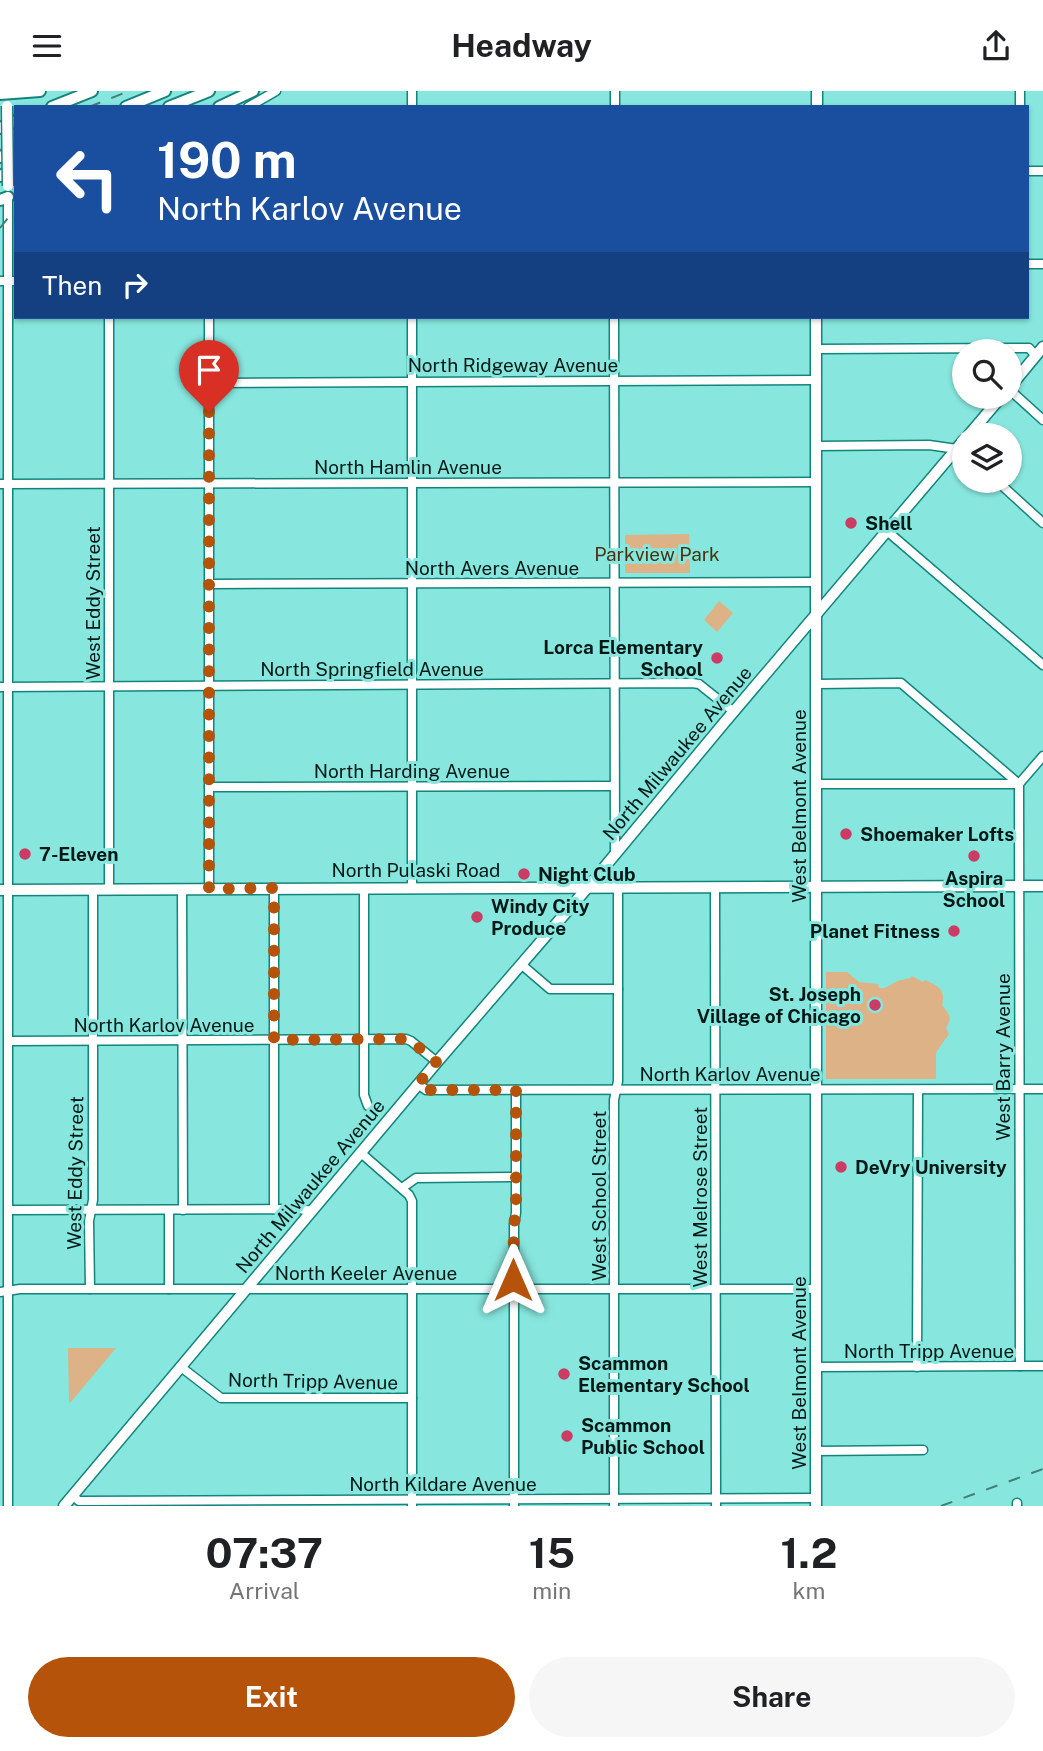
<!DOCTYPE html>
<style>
body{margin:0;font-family:"Public Sans",sans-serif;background:#f6f6f6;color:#202124;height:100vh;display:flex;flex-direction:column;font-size:26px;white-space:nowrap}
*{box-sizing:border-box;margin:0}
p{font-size:23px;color:#757577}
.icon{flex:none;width:38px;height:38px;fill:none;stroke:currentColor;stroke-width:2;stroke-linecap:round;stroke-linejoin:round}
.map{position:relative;height:1415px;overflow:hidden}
.side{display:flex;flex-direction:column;background:#fff;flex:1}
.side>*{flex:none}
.guide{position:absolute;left:14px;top:14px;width:1015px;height:214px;border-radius:0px;box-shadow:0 2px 5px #0004;background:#1a4fa0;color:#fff;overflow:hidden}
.buttons{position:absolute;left:952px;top:248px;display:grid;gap:14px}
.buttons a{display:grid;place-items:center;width:70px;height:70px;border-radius:50%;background:#fff;box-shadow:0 2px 5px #0004;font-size:35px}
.pin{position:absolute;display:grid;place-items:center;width:60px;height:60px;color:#fff;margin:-72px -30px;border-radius:50% 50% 50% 0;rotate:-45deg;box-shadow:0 0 7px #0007}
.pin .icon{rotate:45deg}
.me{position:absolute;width:77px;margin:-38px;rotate:0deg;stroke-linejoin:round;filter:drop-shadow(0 0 5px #0008)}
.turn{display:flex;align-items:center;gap:24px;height:147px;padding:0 28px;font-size:32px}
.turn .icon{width:91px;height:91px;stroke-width:2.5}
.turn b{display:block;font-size:49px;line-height:60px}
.then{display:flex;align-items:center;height:66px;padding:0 28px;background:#0003;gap:14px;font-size:26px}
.eta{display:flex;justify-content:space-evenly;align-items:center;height:119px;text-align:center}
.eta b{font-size:42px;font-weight:700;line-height:49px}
.action{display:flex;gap:14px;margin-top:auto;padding:14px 28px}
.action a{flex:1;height:80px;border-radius:42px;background:#b45309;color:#fff;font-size:28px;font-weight:700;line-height:80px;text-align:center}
.action a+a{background:#f6f6f6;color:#202124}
header{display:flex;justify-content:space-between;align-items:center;height:91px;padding:0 28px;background:#fff;font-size:32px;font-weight:700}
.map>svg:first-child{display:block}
.green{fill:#dcb286}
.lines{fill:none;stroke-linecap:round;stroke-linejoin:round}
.minor-casing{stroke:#13847c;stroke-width:11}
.major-casing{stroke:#13847c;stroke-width:13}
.highway-casing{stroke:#13847c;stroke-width:14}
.minor{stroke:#fff;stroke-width:8}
.major{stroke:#fff;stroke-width:10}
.highway{stroke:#fff;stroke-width:10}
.rail{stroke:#437e79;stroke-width:2;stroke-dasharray:12 12;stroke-linecap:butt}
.major-bridge-casing{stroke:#13847c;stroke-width:13;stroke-linecap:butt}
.major-bridge{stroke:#fff;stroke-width:10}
.route{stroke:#b45309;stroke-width:12;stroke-dasharray:0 21.6}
.poi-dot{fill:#cb3c65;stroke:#87e7de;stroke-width:2.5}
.labels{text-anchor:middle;stroke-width:6;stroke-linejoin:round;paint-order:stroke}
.street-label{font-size:19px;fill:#001917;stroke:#87e7de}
.poi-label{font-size:19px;font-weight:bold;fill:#001917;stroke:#87e7de;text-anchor:start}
.park-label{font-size:19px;fill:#4b3111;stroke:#87e7de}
</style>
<header><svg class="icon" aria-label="menu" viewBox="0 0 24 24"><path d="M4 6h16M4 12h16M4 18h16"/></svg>Headway<svg class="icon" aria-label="share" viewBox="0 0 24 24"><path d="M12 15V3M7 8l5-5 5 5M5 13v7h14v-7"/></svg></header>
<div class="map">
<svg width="1043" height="1415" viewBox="0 0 1043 1415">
<rect width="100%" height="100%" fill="#87e7de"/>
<g class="green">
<polygon points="689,443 690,482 625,482 625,444"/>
<polygon points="719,510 733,522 717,541 704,529"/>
<path d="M826,881H847L859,891L878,893L879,897C887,898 889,894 896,891C900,888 905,889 910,887L912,885L923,891L925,889C938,895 946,898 942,914C949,924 953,925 946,937L949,943L937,960L936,963V988H826Z"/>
<polygon points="68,1257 116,1257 70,1312 69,1311"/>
</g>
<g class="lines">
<g class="minor-casing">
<g id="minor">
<polyline points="412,0 412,16"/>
<polyline points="1020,0 1020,16"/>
<polyline points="248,16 276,0"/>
<polyline points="615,16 615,0"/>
<polyline points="1027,80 1043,80"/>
<polyline points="8,106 8,1415"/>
<polyline points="1027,173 1043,173"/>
<polyline points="0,190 16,190"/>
<polyline points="614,226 615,764"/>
<polyline points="817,258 1029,257 1036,265"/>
<polyline points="209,292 816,289"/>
<polyline points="1010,299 1043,329"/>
<polyline points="816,355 929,354 957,358 964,362"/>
<polyline points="997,390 1043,432"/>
<polyline points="0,393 816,391"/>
<polyline points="887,440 1043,574"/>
<polyline points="209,493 816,491"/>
<polyline points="816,593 901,592 1019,693"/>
<polyline points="0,596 692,592 699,593 734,621"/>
<polyline points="816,693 1019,693"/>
<polyline points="209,696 614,695"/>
<polyline points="715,796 716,1415"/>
<polyline points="274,797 274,1118"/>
<polyline points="364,797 364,1004 368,1015"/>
<polyline points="412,797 412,226"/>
<polyline points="109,798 109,226"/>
<polyline points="182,798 183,1119"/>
<polyline points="209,798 209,226"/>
<polyline points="522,874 550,898 618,898"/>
<polyline points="9,950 406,948 411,950 437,971"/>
<polyline points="418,993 426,999 1043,998"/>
<polyline points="361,1062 409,1104 412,1110 412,1415"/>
<polyline points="402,1097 416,1087 516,1086"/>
<polyline points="9,1119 299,1118 313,1120"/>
<polyline points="90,1198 89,1130 93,1109 93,798"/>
<polyline points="169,1198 169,1119"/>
<polyline points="0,1201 20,1198 816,1198"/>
<polyline points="1020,1275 1019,693 1043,665"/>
<polyline points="181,1276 221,1307 412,1307"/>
<polyline points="816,1276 1043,1275"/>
<polyline points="917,1276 918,999"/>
<polyline points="816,1360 923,1359"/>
<polyline points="73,1405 79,1410 816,1407"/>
<polyline points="1017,1412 1017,1415"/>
<polyline points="514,1415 514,1133 516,1122 516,999"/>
<polyline points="614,1415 614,1009 618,990 618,796"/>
</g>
</g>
<g class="major-casing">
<g id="major">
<polyline points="817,16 817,0"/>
<polyline points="1010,296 1043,256"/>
<polyline points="968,345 1001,306"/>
<polyline points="0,799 1043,795"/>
<polyline points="64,1415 437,971 588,796 724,632 964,349"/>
<polyline points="816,1415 816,226"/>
</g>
</g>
<g class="highway-casing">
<g id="highway">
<polyline points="0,3 40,0"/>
<polyline points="52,16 92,0"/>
<polyline points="126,16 165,0"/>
<polyline points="169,16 209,0"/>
<polyline points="219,16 253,0"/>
<polyline points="0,37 16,30"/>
<polyline points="0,66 16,60"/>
<polyline points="0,85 16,77"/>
<polyline points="0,109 8,106"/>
</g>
</g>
<use href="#minor" class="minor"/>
<use href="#major" class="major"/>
<use href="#highway" class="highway"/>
<g class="rail">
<polyline points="89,16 129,0"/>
<polyline points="0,59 16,51"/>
<polyline points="0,137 16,117"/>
<polyline points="941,1415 1043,1378"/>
</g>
<g class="major-bridge-casing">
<polyline id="major-bridge" points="7,15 8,95"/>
</g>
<use href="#major-bridge" class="major-bridge"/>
</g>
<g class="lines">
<polyline class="route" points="209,321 209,798 274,797 274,949 406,948 411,950 436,971 418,993 426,999 516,999 516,1122 514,1133 513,1189"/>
</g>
<g class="poi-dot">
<circle cx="851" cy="432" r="7"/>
<circle cx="717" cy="567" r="7"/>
<circle cx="846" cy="743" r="7"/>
<circle cx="25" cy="763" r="7"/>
<circle cx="974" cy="765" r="7"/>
<circle cx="524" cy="783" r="7"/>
<circle cx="477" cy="826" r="7"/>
<circle cx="954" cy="840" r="7"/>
<circle cx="875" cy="914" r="7"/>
<circle cx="841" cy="1076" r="7"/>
<circle cx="564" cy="1283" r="7"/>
<circle cx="567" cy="1345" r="7"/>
</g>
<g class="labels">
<g class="street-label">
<text x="513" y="281">North Ridgeway Avenue</text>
<text x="408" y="383">North Hamlin Avenue</text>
<text x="492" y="484">North Avers Avenue</text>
<text transform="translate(93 512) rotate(-90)" y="7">West Eddy Street</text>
<text x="372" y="585">North Springfield Avenue</text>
<text transform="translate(677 662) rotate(-50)" y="7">North Milwaukee Avenue</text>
<text x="412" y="687">North Harding Avenue</text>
<text transform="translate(799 715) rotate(-90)" y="7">West Belmont Avenue</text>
<text x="416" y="786">North Pulaski Road</text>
<text x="164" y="941">North Karlov Avenue</text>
<text transform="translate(1003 966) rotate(-90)" y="7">West Barry Avenue</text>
<text x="730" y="990">North Karlov Avenue</text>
<text transform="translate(75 1082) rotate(-89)" y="7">West Eddy Street</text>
<text transform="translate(310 1095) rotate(-50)" y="7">North Milwaukee Avenue</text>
<text transform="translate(599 1105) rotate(-90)" y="7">West School Street</text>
<text transform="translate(700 1106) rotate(-90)" y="7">West Melrose Street</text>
<text x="366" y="1189">North Keeler Avenue</text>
<text x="929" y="1267">North Tripp Avenue</text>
<text transform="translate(799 1282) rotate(-90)" y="7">West Belmont Avenue</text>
<text transform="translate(313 1290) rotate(1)" y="7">North Tripp Avenue</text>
<text x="443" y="1400">North Kildare Avenue</text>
</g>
<g class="poi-label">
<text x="865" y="439">Shell</text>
<text x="703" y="563" text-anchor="end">Lorca Elementary<tspan x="703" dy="22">School</tspan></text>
<text x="860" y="750">Shoemaker Lofts</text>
<text x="39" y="770">7-Eleven</text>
<text x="538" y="790">Night Club</text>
<text x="974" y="794" text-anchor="middle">Aspira<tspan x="974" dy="22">School</tspan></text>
<text x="491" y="822">Windy City<tspan x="491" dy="22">Produce</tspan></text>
<text x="940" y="847" text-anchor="end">Planet Fitness</text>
<text x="861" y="910" text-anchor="end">St. Joseph<tspan x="861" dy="22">Village of Chicago</tspan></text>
<text x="855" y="1083">DeVry University</text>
<text x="578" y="1279">Scammon<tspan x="578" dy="22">Elementary School</tspan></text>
<text x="581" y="1341">Scammon<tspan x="581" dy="22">Public School</tspan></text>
</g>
<g class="park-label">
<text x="657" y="470">Parkview Park</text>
</g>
</g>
</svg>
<div class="buttons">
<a><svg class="icon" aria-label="search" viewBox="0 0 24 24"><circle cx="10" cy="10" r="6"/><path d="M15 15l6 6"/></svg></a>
<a><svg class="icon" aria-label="layers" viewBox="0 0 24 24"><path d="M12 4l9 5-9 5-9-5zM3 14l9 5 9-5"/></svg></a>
</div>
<div class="pin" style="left:209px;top:321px;background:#d93025"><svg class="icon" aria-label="arrive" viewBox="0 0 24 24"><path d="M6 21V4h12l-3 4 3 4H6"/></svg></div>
<svg class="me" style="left:513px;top:1189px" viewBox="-20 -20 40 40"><path d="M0-17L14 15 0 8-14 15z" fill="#b45309" stroke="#fff" stroke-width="4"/></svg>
<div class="guide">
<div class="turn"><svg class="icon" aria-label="left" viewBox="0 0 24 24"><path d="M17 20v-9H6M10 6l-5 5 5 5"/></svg><div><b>190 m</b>North Karlov Avenue</div></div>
<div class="then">Then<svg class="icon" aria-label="right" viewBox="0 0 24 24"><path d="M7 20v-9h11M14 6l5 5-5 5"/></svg></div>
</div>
</div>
<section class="side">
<div class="eta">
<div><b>07:37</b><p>Arrival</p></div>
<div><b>15</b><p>min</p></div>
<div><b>1.2</b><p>km</p></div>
</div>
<div class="action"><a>Exit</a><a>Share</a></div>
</section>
